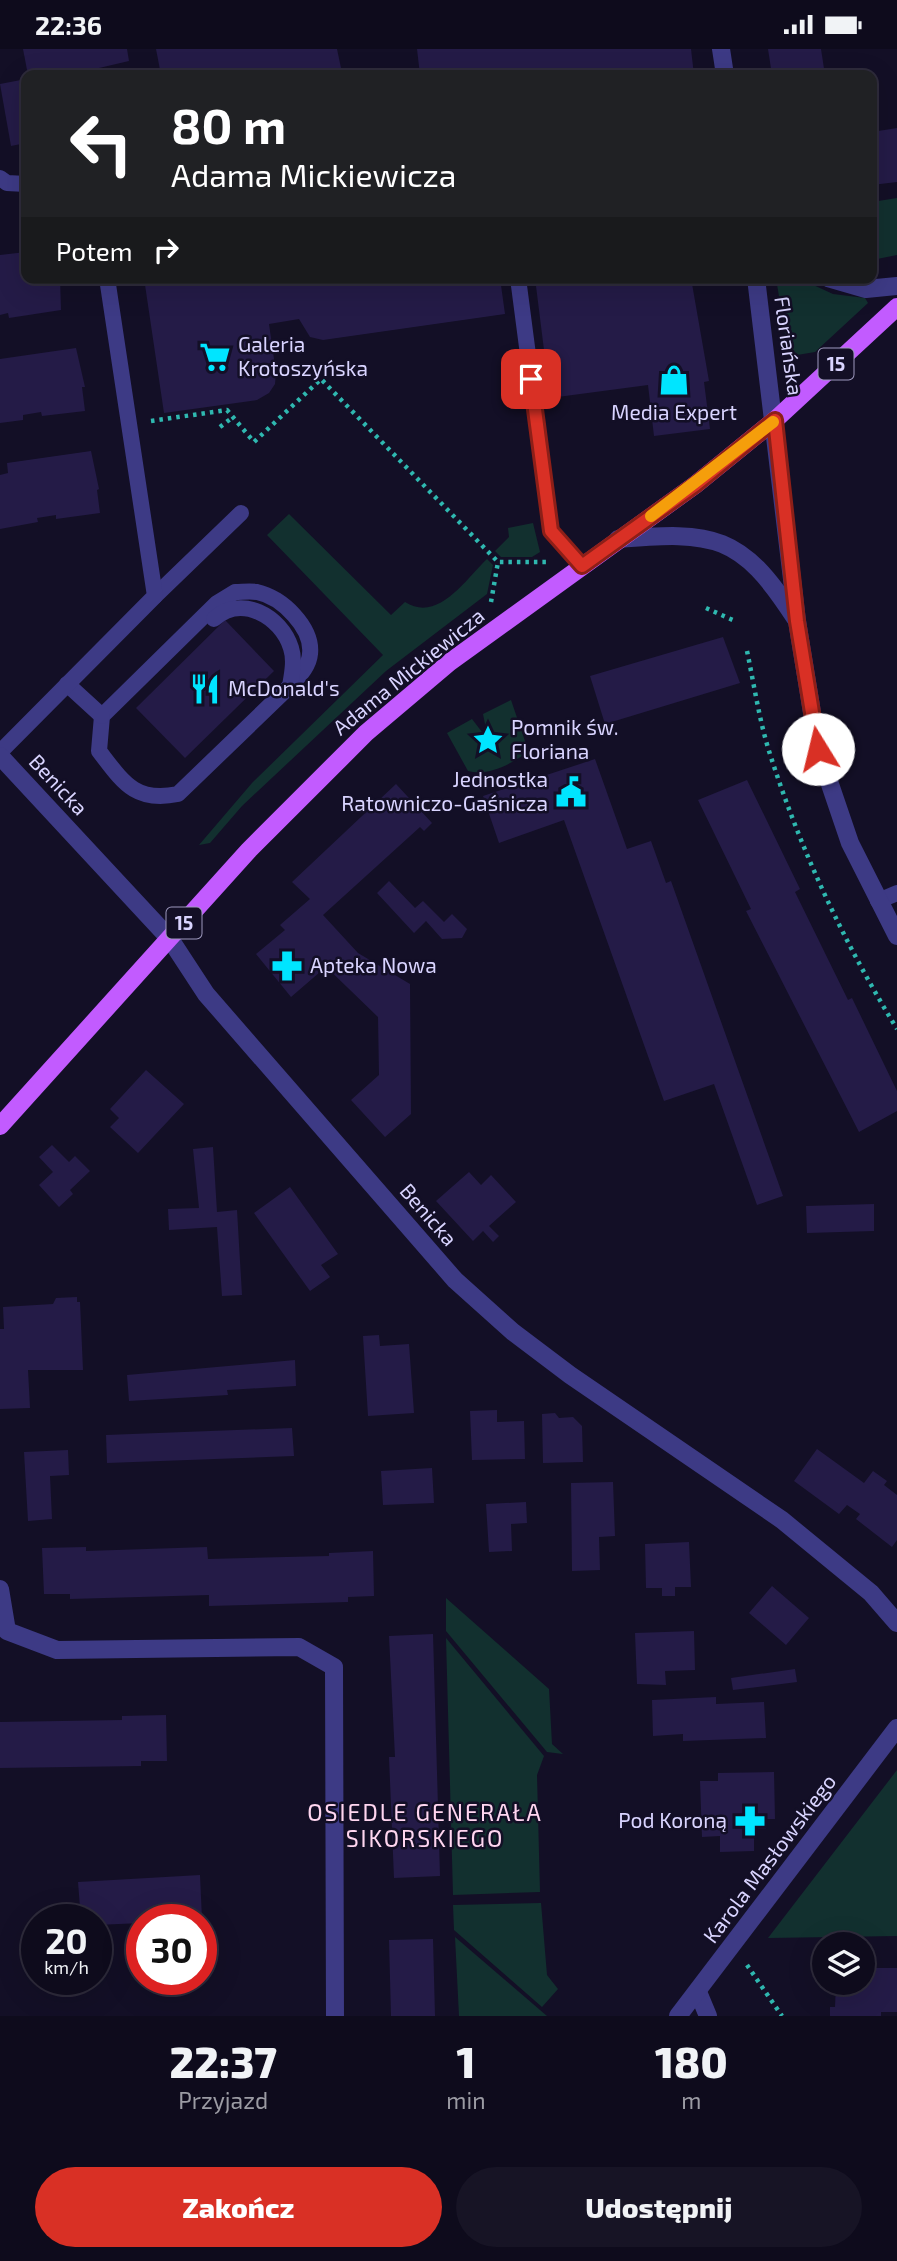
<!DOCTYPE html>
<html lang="pl">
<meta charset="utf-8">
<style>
body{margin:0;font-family:"Exo 2",sans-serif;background:#171425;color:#f1f3f6;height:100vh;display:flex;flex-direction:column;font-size:26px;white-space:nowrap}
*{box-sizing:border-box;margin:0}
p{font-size:23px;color:#9b9ba3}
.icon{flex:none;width:38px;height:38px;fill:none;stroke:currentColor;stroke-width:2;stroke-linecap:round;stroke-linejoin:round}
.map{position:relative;height:1967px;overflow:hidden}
.sheet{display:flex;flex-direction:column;background:#0e0b1c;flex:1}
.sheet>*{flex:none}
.top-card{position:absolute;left:21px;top:21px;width:856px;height:214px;border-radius:14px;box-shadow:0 7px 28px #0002,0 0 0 2px #2e2b3b;background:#202124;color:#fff;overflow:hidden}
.controls{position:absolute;left:812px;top:1883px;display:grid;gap:14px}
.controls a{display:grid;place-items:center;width:63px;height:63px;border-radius:50%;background:#0e0b1c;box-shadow:0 7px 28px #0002,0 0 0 2px #2e2b3b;font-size:35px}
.speed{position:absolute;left:21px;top:1855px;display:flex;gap:14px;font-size:35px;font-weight:700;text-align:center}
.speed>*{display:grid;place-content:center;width:91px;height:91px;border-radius:50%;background:#0e0b1c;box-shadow:0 7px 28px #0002,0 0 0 2px #2e2b3b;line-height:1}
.speed small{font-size:18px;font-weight:400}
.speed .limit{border:10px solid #d22;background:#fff;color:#111}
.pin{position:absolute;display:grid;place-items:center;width:60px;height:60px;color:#fff;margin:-30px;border-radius:14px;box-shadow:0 4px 10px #0006}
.me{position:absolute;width:77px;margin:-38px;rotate:351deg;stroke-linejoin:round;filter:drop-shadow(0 0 5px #0008)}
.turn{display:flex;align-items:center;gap:24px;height:147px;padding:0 35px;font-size:32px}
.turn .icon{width:91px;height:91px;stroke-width:2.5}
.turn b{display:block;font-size:49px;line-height:60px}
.then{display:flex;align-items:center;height:66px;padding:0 35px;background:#0003;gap:14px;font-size:26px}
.eta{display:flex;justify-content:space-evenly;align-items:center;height:119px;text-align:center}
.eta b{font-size:42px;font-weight:800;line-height:49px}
.cta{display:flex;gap:14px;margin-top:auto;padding:14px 35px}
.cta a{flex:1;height:80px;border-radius:42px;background:#d93025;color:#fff;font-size:28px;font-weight:800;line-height:80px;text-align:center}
.cta a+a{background:#171425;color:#f1f3f6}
.status{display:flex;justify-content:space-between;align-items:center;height:49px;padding:0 35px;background:#0e0b1c;direction:ltr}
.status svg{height:19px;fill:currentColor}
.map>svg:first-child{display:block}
.green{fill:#12302f}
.building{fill:#241b47}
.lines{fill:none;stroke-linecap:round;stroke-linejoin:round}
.path{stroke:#2fb8b0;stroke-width:4.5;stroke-dasharray:3.5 5;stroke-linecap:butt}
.lane{stroke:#3d3a85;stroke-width:16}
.street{stroke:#3d3a85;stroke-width:18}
.primary{stroke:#c25bff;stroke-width:18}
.route-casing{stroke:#8d1f18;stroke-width:18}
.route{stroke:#d93025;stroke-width:12}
.slow{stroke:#f59e0b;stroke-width:12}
.labels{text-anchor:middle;stroke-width:5;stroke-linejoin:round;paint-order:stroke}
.shield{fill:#130f26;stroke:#9e99be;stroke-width:2}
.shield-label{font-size:19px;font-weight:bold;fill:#d9d4ff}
.poi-label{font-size:21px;fill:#d9d4ff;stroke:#130f26;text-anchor:start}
.street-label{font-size:21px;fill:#d9d4ff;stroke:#130f26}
.neighbourhood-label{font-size:23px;letter-spacing:2px;fill:#ffd6f0;stroke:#130f26}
</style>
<div class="status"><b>22:36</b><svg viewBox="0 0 49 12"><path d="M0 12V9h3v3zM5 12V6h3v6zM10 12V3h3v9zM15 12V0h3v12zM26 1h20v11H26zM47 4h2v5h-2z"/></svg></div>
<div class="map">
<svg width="897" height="1967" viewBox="0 0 897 1967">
<rect width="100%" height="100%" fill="#130f26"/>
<g class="green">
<polygon points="897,149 897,206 872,211 872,153"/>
<polygon points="776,229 798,229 833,245 865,249 868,254 815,303 797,306 787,297"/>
<path d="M289,465L391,566L405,553C438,574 465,531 487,510L493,516L487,545L386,622L242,757L210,794L199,796L252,734L383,606L267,486Z"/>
<polygon points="533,474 540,503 532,508 501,508 495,502 509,488 508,479"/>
<path d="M511,651L526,695V704C510,716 487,727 468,722L447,684L472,670L482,683V694L491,697L494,690L486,680L483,665Z"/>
<polygon points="446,1549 549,1640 552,1695 563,1705 547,1703 446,1582"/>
<polygon points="446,1589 544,1707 537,1726 540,1843 453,1846"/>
<polygon points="897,1721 897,1887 768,1889"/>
<polygon points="541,1854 547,1926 558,1940 542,1958 454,1881 453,1856"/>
<polygon points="455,1888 547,1967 459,1967"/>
</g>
<g class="building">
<polygon points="23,0 127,0 129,12 69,26 28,26"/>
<polygon points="156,0 337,0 341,19 304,26 161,26"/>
<polygon points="417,0 691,0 694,26 420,26"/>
<polygon points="768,0 821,0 825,26 772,26"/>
<polygon points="26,30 26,94 11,97 0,35"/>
<polygon points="897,79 897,133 872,136 872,83"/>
<polygon points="26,203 26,229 60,229 61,261 9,269 8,264 0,266 0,206"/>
<polygon points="144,229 500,229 505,265 323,291 310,288 299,270 269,275 276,324 275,335 269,344 257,351 164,364"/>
<polygon points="535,229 691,229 709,332 704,333 710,380 654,387 648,336 550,349"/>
<polygon points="76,299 85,338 82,338 85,362 42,367 41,363 23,366 23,371 0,374 0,310"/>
<polygon points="91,402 99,440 97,441 100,464 56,470 56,466 37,469 38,473 0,480 0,426 8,424 7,414"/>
<polygon points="225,571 274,622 185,709 136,659"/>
<polygon points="723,588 740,634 605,675 590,627"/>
<polygon points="595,710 627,800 651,792 666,834 671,832 783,1147 757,1156 714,1035 664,1052 564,771 499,794 483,747"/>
<polygon points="747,731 800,840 795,843 848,951 852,949 897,1042 897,1062 859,1083 746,862 751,860 698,751"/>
<polygon points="396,735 432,774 424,782 420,778 323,866 358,904 410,935 411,1065 385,1088 351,1051 379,1026 378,968 317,909 312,914 320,923 291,948 256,905 285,881 280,876 310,850 292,833"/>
<polygon points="389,832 415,859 423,852 444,873 452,865 467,880 462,889 442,890 426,872 414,884 377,844"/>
<polygon points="146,1021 184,1055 138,1104 110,1078 119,1069 110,1060"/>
<polygon points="52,1096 69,1113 75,1107 90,1122 70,1141 73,1145 59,1158 39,1136 53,1123 39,1108"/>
<polygon points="213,1098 217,1163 237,1161 242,1246 222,1247 217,1178 169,1181 168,1160 199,1159 193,1100"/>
<polygon points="469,1123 481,1136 491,1126 516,1153 489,1177 499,1187 493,1193 483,1182 473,1192 436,1152"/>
<polygon points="290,1138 338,1205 321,1216 330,1228 310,1242 254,1164"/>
<polygon points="874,1155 874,1182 807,1184 806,1157"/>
<polygon points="77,1248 77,1253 80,1253 83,1321 28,1321 30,1359 0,1360 0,1280 4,1280 3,1258 53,1255 56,1249"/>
<polygon points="379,1286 380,1297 409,1295 414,1364 368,1367 363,1287"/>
<polygon points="295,1311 296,1337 227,1341 228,1346 129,1352 127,1326"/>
<polygon points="497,1361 497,1373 524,1372 525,1410 472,1411 470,1362"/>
<polygon points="555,1364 559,1369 573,1368 582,1377 583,1413 543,1414 542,1365"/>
<polygon points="292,1379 294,1407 107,1414 106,1386"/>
<polygon points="817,1400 864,1434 873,1422 887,1432 884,1436 897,1446 897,1491 892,1498 856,1470 860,1465 847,1456 839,1465 794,1432"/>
<polygon points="68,1401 69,1426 50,1427 52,1470 28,1472 24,1403"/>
<polygon points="432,1419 434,1454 383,1456 381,1422"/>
<polygon points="613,1433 615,1487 599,1488 600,1521 572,1522 571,1434"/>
<polygon points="526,1453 527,1474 511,1475 512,1502 489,1503 486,1455"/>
<polygon points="689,1493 691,1538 675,1538 675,1547 662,1547 662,1539 646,1539 645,1495"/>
<polygon points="86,1498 86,1502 207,1498 208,1510 329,1507 329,1504 373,1502 374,1547 348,1548 348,1553 209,1557 209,1546 70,1550 70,1545 44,1545 42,1499"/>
<polygon points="772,1537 809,1569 786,1596 749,1564"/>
<polygon points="694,1582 695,1621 665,1622 666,1636 637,1635 635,1584"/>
<polygon points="433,1585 440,1827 394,1829 389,1708 395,1708 389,1587"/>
<polygon points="795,1620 797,1633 733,1641 731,1629"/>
<polygon points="716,1648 716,1655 764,1653 766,1689 683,1692 683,1685 653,1687 652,1651"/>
<polygon points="166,1666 167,1712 141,1712 141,1717 0,1719 0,1673 122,1671 122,1667"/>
<polygon points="774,1723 775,1770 766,1770 766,1780 754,1780 754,1802 720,1803 720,1787 702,1788 700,1732 718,1732 718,1724"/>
<polygon points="200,1826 202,1870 142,1871 142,1874 96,1876 96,1871 81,1871 78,1833"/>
<polygon points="433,1890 435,1967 391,1967 389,1891"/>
<polygon points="863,1919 897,1919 897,1963 881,1963 881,1967 830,1967 830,1958 835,1958 836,1934 863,1934"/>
</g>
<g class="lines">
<g class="path">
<polyline points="151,372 227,361 254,393 321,330 498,513"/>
<polyline points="220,378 233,368"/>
<polyline points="491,553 498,513 546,513"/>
<polyline points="706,559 735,572"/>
<path d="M747,602C754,635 759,670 769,702C800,800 843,892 897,980"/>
<polyline points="747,1916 782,1967"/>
</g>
<g class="lane">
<polyline points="0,129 7,134 26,135"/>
<polyline points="518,229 551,482 582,517"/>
<path d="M235,543C242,543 250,542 257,543C282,548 313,579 310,605C309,618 298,628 290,637L178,745C135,754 123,733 99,702L102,667L217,554Z"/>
<polyline points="155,547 241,464"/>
<path d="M214,570C241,545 281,567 291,599C295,611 292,625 290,637"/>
<polyline points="67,635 102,667"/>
<polyline points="0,703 155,547 107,229"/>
<polyline points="878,852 897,844"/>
</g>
<g class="street">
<polyline points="721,0 725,26"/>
<polyline points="756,229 797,572 818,700 850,794 897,887"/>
<polyline points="828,229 866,240 897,237"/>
<path d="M618,490C714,482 741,485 795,569"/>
<polyline points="0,707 170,890 206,945 455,1231 513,1283 570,1326 782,1471 871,1544 897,1574"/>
<polyline points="0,1540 7,1582 57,1601 299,1598 334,1618 335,1967"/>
<polyline points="698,1943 708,1967"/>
<polyline points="678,1967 897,1679"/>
</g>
<polyline class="primary" points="0,1077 249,801 366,684 450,613 695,436 775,371 897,258"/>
</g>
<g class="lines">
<g class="route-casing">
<polyline id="route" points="531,330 551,482 582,517 695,436 775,371 797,572 818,700"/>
</g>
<use href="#route" class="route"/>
<polyline class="slow" points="651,467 773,373"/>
</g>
<defs>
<g id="supermarket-bare" transform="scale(2.415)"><path d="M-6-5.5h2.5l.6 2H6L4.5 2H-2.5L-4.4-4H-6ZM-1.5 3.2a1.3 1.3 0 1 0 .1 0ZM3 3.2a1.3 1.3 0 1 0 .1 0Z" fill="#00e5ff" stroke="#130f26" stroke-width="2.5" paint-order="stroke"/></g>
<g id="shop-bare" transform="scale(2.415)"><path d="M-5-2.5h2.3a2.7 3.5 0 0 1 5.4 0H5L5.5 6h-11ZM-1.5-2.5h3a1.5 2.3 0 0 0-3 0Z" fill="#00e5ff" stroke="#130f26" stroke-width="2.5" paint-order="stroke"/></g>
<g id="restaurant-bare" transform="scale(2.415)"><path d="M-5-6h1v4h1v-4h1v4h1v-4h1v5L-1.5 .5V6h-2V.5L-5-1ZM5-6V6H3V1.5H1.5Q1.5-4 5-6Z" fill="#00e5ff" stroke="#130f26" stroke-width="2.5" paint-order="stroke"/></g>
<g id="sight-bare" transform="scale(2.415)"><path d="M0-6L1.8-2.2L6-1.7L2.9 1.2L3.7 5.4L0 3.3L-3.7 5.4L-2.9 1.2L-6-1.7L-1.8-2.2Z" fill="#00e5ff" stroke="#130f26" stroke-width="2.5" paint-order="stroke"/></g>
<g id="civic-bare" transform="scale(2.415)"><path d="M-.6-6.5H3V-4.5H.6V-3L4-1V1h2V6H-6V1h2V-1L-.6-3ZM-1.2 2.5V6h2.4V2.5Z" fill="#00e5ff" stroke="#130f26" stroke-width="2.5" paint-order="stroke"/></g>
<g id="pharmacy-bare" transform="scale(2.415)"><path d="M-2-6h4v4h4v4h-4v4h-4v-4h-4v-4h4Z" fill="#00e5ff" stroke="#130f26" stroke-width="2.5" paint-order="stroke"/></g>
</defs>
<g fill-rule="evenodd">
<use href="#supermarket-bare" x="215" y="308"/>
<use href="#shop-bare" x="674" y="331"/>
<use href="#restaurant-bare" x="205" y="640"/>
<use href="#sight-bare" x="488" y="691"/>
<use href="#civic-bare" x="571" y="743"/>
<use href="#pharmacy-bare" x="287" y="917"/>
<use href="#pharmacy-bare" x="750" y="1772"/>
</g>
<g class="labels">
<g class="shield">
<rect x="818.5" y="299.5" width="35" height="31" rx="5"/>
<rect x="166.5" y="858.5" width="35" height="31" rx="5"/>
</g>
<g class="shield-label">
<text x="836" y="322">15</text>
<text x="184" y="881">15</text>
</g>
<g class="poi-label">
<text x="238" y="303">Galeria<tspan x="238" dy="24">Krotoszyńska</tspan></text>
<text x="674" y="371" text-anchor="middle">Media Expert</text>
<text x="228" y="647">McDonald's</text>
<text x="511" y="686">Pomnik św.<tspan x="511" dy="24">Floriana</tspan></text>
<text x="548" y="738" text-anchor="end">Jednostka<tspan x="548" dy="24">Ratowniczo-Gaśnicza</tspan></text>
<text x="310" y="924">Apteka Nowa</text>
<text x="727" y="1779" text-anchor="end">Pod Koroną</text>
</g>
<g class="street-label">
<text transform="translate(788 297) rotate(82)" y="7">Floriańska</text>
<text transform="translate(409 623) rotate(-39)" y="7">Adama Mickiewicza</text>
<text transform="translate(58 736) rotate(47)" y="7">Benicka</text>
<text transform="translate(428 1166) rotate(49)" y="7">Benicka</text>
<text transform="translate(770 1810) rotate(-53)" y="7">Karola Masłowskiego</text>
</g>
<g class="neighbourhood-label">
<text x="425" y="1772">OSIEDLE GENERAŁA<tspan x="425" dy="26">SIKORSKIEGO</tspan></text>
</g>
</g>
</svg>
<div class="controls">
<a><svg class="icon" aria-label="layers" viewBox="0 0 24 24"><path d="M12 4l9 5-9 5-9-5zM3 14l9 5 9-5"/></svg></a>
</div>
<div class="speed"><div>20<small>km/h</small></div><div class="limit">30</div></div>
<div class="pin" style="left:531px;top:330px;background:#d93025"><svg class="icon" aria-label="arrive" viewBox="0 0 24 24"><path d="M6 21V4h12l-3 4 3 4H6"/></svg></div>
<svg class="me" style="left:818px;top:700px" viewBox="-20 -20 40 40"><circle r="19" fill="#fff"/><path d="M0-13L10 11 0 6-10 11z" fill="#d93025"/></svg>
<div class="top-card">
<div class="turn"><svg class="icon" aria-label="left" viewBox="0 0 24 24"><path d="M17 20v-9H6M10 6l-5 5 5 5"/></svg><div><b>80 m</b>Adama Mickiewicza</div></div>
<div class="then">Potem<svg class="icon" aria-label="right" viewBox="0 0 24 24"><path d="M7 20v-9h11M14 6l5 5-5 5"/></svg></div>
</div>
</div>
<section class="sheet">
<div class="eta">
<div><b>22:37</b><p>Przyjazd</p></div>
<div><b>1</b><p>min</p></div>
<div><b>180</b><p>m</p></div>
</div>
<div class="cta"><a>Zakończ</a><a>Udostępnij</a></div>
</section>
